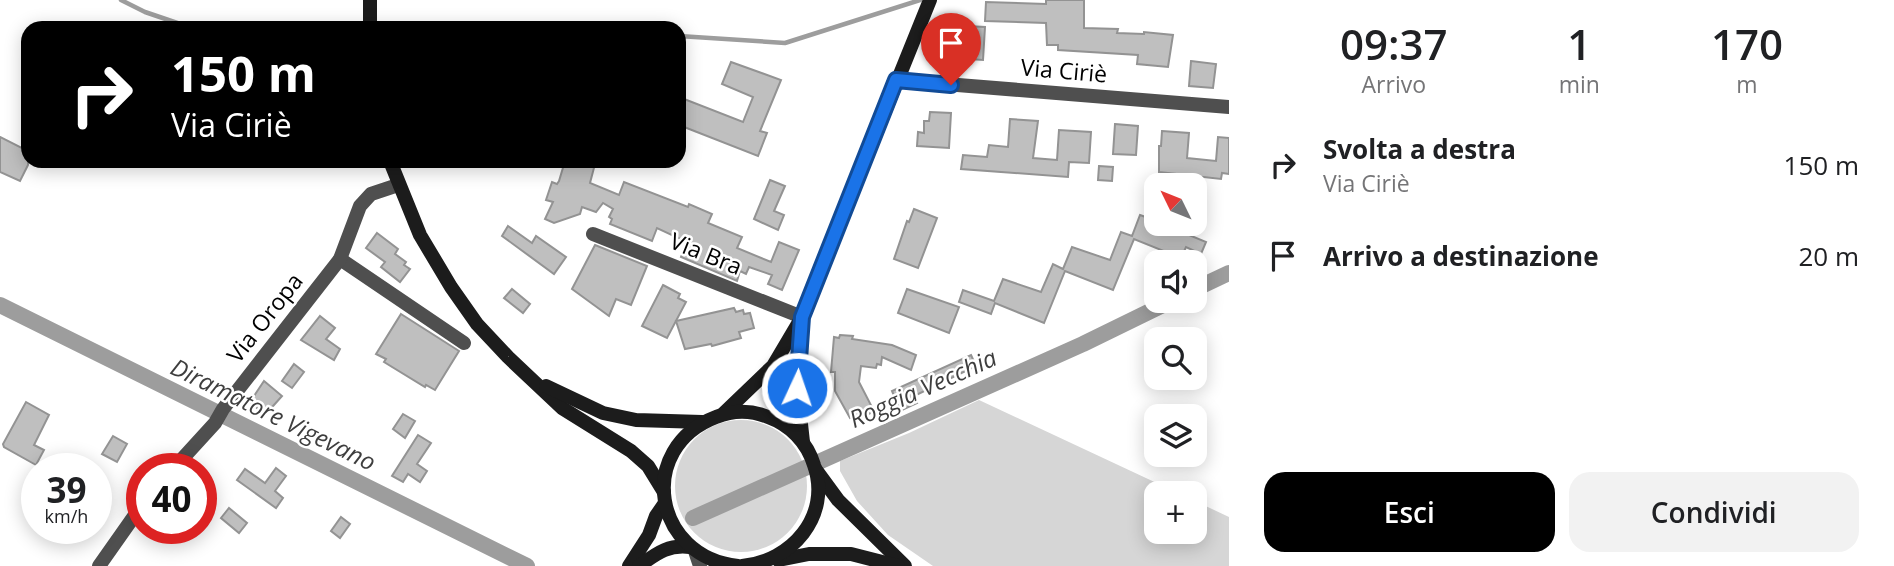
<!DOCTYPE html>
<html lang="it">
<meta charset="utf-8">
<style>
body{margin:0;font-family:"Open Sans",sans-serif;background:#f2f2f2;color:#202124;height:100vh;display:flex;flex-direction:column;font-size:26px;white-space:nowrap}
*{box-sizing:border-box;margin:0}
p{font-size:23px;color:#757577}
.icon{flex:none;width:38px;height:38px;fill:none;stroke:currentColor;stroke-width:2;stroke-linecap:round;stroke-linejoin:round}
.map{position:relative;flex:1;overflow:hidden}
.drawer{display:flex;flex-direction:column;background:#fff;width:665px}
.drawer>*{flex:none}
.guide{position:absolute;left:21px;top:21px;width:665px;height:147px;border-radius:21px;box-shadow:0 4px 18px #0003;background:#000;color:#fff;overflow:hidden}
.needle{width:46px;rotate:313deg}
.fabs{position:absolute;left:1144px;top:173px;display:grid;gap:14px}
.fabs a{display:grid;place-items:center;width:63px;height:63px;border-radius:14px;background:#fff;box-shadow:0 4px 18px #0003;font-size:35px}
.speed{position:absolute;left:21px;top:453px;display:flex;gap:14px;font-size:35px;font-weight:700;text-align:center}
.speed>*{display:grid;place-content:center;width:91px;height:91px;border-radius:50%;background:#fff;box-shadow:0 4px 18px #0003;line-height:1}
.speed small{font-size:18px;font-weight:400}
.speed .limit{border:10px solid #d22;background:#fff;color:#111}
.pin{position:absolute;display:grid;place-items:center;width:60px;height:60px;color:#fff;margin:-72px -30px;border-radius:50% 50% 50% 0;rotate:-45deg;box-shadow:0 0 7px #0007}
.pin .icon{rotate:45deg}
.me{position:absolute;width:77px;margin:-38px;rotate:3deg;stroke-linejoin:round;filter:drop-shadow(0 0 5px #0008)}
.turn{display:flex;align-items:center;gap:24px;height:147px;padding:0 35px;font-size:32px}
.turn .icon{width:91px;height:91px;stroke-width:2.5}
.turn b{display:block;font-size:49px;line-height:60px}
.eta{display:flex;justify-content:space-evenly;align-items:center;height:119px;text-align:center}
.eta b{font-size:42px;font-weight:600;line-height:49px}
.action{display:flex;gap:14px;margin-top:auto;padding:14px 35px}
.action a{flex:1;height:80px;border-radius:21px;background:#000;color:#fff;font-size:28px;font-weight:600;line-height:80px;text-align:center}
.action a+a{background:#f2f2f2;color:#202124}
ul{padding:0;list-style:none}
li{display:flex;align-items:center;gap:21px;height:91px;padding:0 35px}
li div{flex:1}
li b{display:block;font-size:26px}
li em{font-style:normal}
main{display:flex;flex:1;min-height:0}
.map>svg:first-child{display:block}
.green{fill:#d6d6d6}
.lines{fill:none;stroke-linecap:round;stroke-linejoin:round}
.stream{stroke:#9d9d9d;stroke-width:4.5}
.canal{stroke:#9d9d9d;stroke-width:16}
.building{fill:#bfbfbf;stroke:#939393;stroke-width:2}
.street{stroke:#4f4f4f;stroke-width:14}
.secondary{stroke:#1c1c1c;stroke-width:14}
.route-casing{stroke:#114b97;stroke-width:18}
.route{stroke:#1a73e8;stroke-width:12}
.labels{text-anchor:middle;stroke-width:5;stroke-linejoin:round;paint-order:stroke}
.street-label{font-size:23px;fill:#000;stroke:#fff}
.water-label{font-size:24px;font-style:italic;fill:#3e3e3e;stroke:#fff}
</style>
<main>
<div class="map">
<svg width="1229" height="566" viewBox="0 0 1229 566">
<rect width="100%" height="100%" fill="#fff"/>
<g class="green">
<polygon points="979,400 1178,493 1157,494 1157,532 1195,532 1195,501 1229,517 1229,566 933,566 888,535 857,501 840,471 840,461 909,433"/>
<circle cx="741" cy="486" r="66"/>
</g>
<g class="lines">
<g class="stream">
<polyline points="121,0 145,12 192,28"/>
<polyline points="679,36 785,43 920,0"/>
</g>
<g class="canal">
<polyline points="1195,289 1229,273"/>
<polyline points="0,305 527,566"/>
<polyline points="693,518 1083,344 1171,301"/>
</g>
</g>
<g class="building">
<polygon points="1046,0 1084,0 1084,28 1118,29 1117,33 1144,34 1144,32 1173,35 1168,67 1137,64 1138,55 1058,50 1058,45 1047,45 1046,23 985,21 986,2 1046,4"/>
<polygon points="966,26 985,27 983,60 954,58 955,27 966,28"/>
<polygon points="1191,61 1216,64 1213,88 1189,86"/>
<polygon points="731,62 781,80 760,131 767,133 758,156 679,125 679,97 743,122 753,97 722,84"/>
<polygon points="930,112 951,113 949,148 917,146 918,132 924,133 924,121 929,121"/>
<polygon points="1010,119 1038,121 1033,158 1057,160 1059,130 1091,132 1089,163 1069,162 1068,177 961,169 963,155 987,157 989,145 1008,147"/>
<polygon points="1115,124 1138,126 1136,155 1113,154"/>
<polygon points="1162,131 1189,133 1187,158 1216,161 1218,137 1229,138 1229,174 1222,173 1221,179 1159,172 1159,146 1161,146"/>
<polygon points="0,137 28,151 28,165 20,181 0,172"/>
<polygon points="565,161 586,161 595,164 590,183 619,195 624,182 688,207 689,204 712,214 708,223 742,237 737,248 771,262 779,242 799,250 782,290 768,284 772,275 749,267 746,274 740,271 737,281 681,257 687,242 657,228 652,241 610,224 612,219 609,217 613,209 603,203 596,212 582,207 580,214 554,223 545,219 553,202 546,200 552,182 557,184 559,181"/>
<polygon points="1099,166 1113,167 1112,181 1098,180"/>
<polygon points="770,180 785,186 774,211 784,215 778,230 754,219"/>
<polygon points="914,209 937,218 918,268 894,259 907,221 909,222"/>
<polygon points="1140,215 1157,221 1157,224 1169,224 1178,227 1177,230 1206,242 1201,254 1186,247 1181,258 1134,239 1113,290 1065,271 1044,323 995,303 991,314 959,302 963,290 994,301 1003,279 1041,292 1053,264 1063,269 1072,247 1110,260 1121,232 1132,236"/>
<polygon points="508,226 532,243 536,236 566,257 554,274 502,236"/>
<polygon points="377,233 398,249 395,254 406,262 404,265 410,269 400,282 381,267 385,262 366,248"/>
<polygon points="595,245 647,266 631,305 616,299 609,316 572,289"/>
<polygon points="663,285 680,294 678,298 686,302 667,338 642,326"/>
<polygon points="512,289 530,304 523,313 504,298"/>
<polygon points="907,289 959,307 949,333 898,313"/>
<polygon points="734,308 736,312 743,310 744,314 750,313 754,328 739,332 741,338 712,346 711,344 685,349 676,321"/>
<polygon points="401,314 459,351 435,390 426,385 425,387 384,362 386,359 376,354"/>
<polygon points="320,316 335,328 326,339 340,349 334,360 301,340"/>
<polygon points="840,335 853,336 852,339 892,345 916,355 911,370 882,357 881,365 877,364 876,368 861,366 859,382 874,411 854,422 852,417 850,418 835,391 835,372 831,372 834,337 839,338"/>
<polygon points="971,355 976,366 914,396 917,403 902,410 897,403 892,391"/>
<polygon points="294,364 304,372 292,388 282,381"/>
<polygon points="264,381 282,396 265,415 250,402"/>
<polygon points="26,402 49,415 34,445 44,450 36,465 4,447 3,444"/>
<polygon points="403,414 415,421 405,438 393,429"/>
<polygon points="418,435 431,443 417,464 427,471 420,482 408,474 403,482 392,476"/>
<polygon points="113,436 127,444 117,462 102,454"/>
<polygon points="276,468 286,476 275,491 283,498 276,508 237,480 245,469 265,483"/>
<polygon points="229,508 247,523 239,533 221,518"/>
<polygon points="341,517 350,524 340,538 331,531"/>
</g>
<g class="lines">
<g class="street">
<polyline points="896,80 1229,107"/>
<polyline points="593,234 802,317"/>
<polyline points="340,259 464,343"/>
<polyline points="173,469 215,423 223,409 340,259 360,206 371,194 398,185"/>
<polyline points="695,551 700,566"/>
<polyline points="99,566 142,505"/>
</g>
<g class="secondary">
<polyline points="370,28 370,0"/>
<polyline points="390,161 420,235 451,287 477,324 508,357 562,408 631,451 648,466 664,492"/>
<polyline points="801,322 797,388 803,442"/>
<polyline points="546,386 603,413 636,420 702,422"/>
<polyline points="724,413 773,366 802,317 930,0"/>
<polyline points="816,470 838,500 905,566"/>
<polyline points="778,560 809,554 851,554 898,566"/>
<polyline points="629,566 649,535 656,516 665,503"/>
<path d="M639,566C656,554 668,544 690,547"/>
<path d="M738,566C653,557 635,448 716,417C733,410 751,410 768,417C790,425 807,442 814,465C832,516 791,562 742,566"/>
</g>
</g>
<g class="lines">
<g class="route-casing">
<polyline id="route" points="797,388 802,317 896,80 951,85"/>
</g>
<use href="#route" class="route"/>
</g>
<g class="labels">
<g class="street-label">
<text transform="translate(1064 71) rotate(5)" y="8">Via Ciriè</text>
<text transform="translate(706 254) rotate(22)" y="8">Via Bra</text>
<text transform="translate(265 318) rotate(-52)" y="8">Via Oropa</text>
</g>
<g class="water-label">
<text transform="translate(923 389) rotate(-24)" y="8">Roggia Vecchia</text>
<text transform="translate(273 415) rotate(26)" y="8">Diramatore Vigevano</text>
</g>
</g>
</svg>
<div class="fabs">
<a><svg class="needle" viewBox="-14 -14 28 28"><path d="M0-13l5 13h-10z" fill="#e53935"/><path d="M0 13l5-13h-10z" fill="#757577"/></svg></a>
<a><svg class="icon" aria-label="sound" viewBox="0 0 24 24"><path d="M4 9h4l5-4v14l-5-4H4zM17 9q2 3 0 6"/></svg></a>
<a><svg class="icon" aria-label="search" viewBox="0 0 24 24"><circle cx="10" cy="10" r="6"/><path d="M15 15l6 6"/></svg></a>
<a><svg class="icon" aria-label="layers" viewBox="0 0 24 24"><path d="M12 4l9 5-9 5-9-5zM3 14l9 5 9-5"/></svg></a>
<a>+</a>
</div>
<div class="speed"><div>39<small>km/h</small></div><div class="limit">40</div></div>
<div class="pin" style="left:951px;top:85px;background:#d93025"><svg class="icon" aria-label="arrive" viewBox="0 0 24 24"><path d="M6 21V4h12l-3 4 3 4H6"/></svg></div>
<svg class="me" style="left:797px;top:388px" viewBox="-20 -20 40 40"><circle r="17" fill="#1a73e8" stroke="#fff" stroke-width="3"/><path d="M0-11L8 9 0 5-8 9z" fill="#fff"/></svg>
<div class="guide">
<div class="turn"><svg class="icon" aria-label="right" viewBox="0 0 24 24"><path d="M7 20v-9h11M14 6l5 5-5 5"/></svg><div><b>150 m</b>Via Ciriè</div></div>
</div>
</div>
<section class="drawer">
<div class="eta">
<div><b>09:37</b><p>Arrivo</p></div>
<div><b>1</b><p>min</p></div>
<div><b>170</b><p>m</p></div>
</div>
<ul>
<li><svg class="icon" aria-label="right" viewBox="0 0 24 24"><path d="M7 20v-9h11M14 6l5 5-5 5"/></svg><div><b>Svolta a destra</b><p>Via Ciriè</p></div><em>150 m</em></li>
<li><svg class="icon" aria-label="arrive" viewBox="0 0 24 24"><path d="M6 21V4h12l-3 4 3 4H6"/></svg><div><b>Arrivo a destinazione</b></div><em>20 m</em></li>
</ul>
<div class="action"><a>Esci</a><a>Condividi</a></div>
</section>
</main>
